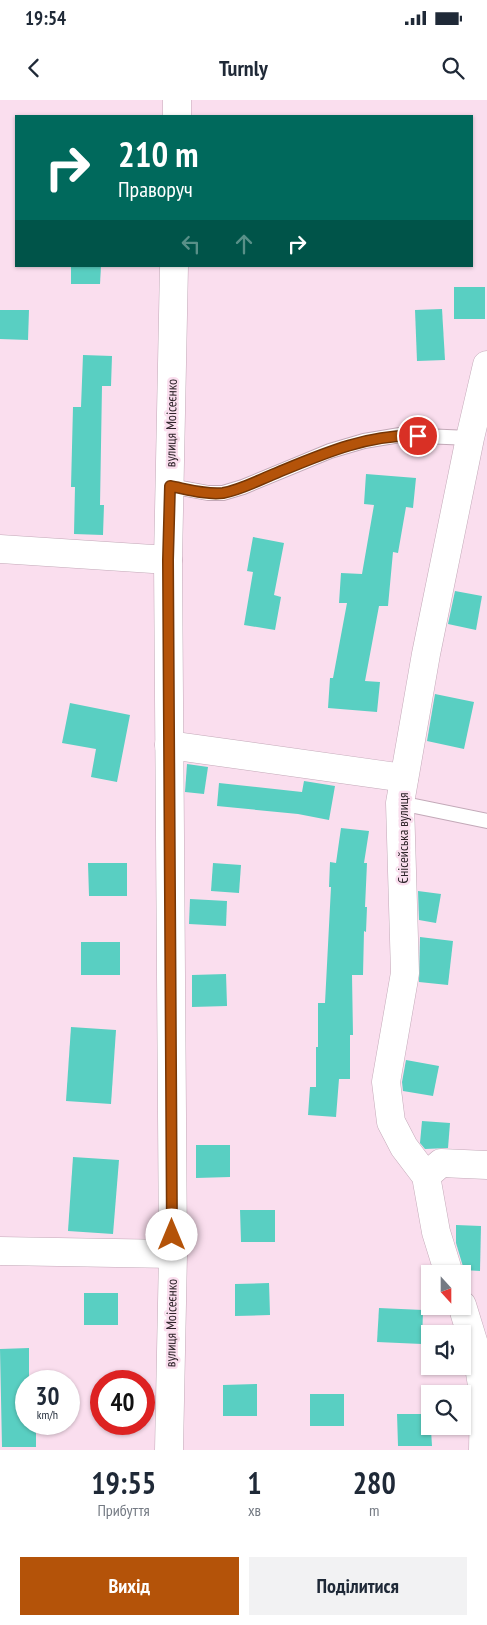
<!DOCTYPE html>
<html lang="uk">
<meta charset="utf-8">
<style>
body{margin:0;font-family:"PT Sans Narrow",sans-serif;background:#f2f2f3;color:#1f2937;height:100vh;display:flex;flex-direction:column;font-size:19px;white-space:nowrap}
*{box-sizing:border-box;margin:0}
p{font-size:16px;color:#747a83}
.icon{flex:none;width:28px;height:28px;fill:none;stroke:currentColor;stroke-width:2;stroke-linecap:round;stroke-linejoin:round}
.map{position:relative;height:1350px;overflow:hidden}
.panel{display:flex;flex-direction:column;background:#fff;flex:1}
.panel>*{flex:none}
.hud{position:absolute;left:15px;top:15px;width:458px;height:152px;border-radius:0px;box-shadow:0 1px 4px #0004;background:#00695c;color:#fff;overflow:hidden}
.needle{width:32px;rotate:159deg}
.fabs{position:absolute;left:421px;top:1165px;display:grid;gap:10px}
.fabs a{display:grid;place-items:center;width:50px;height:50px;border-radius:0px;background:#fff;box-shadow:0 1px 4px #0004;font-size:25px}
.speed{position:absolute;left:15px;top:1270px;display:flex;gap:10px;font-size:25px;font-weight:700;text-align:center}
.speed>*{display:grid;place-content:center;width:65px;height:65px;border-radius:50%;background:#fff;box-shadow:0 1px 4px #0004;line-height:1}
.speed small{font-size:12px;font-weight:400}
.speed .limit{border:8px solid #d22;background:#fff;color:#111}
.pin{position:absolute;display:grid;place-items:center;width:42px;height:42px;color:#fff;margin:-21px;border:2px solid #fff;border-radius:50%;box-shadow:0 1px 5px #0007}
.me{position:absolute;width:55px;margin:-28px;rotate:0deg;stroke-linejoin:round;filter:drop-shadow(0 0 4px #0008)}
.turn{display:flex;align-items:center;gap:18px;height:105px;padding:0 20px;font-size:22px}
.turn .icon{width:65px;height:65px;stroke-width:2.5}
.turn b{display:block;font-size:35px;line-height:42px}
.lanes{display:flex;align-items:center;height:48px;padding:0 20px;background:#0003;justify-content:center;gap:25px;direction:ltr}
.lanes .off{opacity:.35}
.eta{display:flex;justify-content:space-evenly;align-items:center;height:85px;text-align:center}
.eta b{font-size:30px;font-weight:800;line-height:35px}
.cta{display:flex;gap:10px;margin-top:auto;padding:10px 20px}
.cta a{flex:1;height:58px;border-radius:0px;background:#b45309;color:#fff;font-size:20px;font-weight:800;line-height:58px;text-align:center}
.cta a+a{background:#f2f2f3;color:#1f2937}
.status{display:flex;justify-content:space-between;align-items:center;height:35px;padding:0 25px;background:#fff;direction:ltr}
.status svg{height:14px;fill:currentColor}
header{display:flex;justify-content:space-between;align-items:center;height:65px;padding:0 20px;background:#fff;font-size:22px;font-weight:800}
.map>svg:first-child{display:block}
.building{fill:#59cfc2}
.lines{fill:none;stroke-linecap:round;stroke-linejoin:round}
.lane-casing{stroke:#c3a9b8;stroke-width:16}
.street-casing{stroke:#c3a9b8;stroke-width:29}
.secondary-casing{stroke:#c3a9b8;stroke-width:29}
.lane{stroke:#fff;stroke-width:14}
.street{stroke:#fff;stroke-width:28}
.secondary{stroke:#fff;stroke-width:28}
.route-casing{stroke:#753606;stroke-width:12}
.route{stroke:#b45309;stroke-width:9}
.labels{text-anchor:middle;stroke-width:5;stroke-linejoin:round;paint-order:stroke}
.street-label{font-size:14px;fill:#2e242a;stroke:#fadeee}
</style>
<div class="status"><b>19:54</b><svg viewBox="0 0 49 12"><path d="M0 12V9h3v3zM5 12V6h3v6zM10 12V3h3v9zM15 12V0h3v12zM26 1h20v11H26zM47 4h2v5h-2z"/></svg></div>
<header><svg class="icon" aria-label="back" viewBox="0 0 24 24"><path d="M15 5l-7 7 7 7"/></svg>Turnly<svg class="icon" aria-label="search" viewBox="0 0 24 24"><circle cx="10" cy="10" r="6"/><path d="M15 15l6 6"/></svg></header>
<div class="map">
<svg width="487" height="1350" viewBox="0 0 487 1350">
<rect width="100%" height="100%" fill="#fadeee"/>
<g class="building">
<polygon points="71,166 101,166 100,184 71,184"/>
<rect x="454" y="187" width="31" height="32"/>
<polygon points="442,209 445,260 417,261 415,210"/>
<polygon points="0,210 29,210 28,240 0,239"/>
<polygon points="83,255 112,256 111,286 102,286 100,405 104,405 103,435 74,434 75,387 71,387 73,307 81,307"/>
<polygon points="366,374 416,378 413,408 406,407 398,453 393,452 388,506 379,506 365,581 380,582 377,612 328,608 330,578 333,578 347,503 339,503 341,473 362,474 374,405 364,404"/>
<polygon points="253,437 284,443 274,495 281,497 275,530 244,525 253,472 247,471"/>
<polygon points="455,491 482,496 476,530 448,524"/>
<polygon points="435,594 474,602 464,649 427,641"/>
<polygon points="70,603 130,615 117,682 91,677 96,649 62,643"/>
<polygon points="187,664 208,667 204,694 185,692"/>
<polygon points="304,681 335,686 329,720 298,714 217,706 219,683 302,692"/>
<polygon points="341,728 369,731 364,763 367,763 365,807 367,807 366,832 364,831 363,875 352,875 353,935 350,935 350,979 339,979 336,1017 308,1015 310,987 316,987 316,947 318,947 318,903 325,903 331,787 329,787 330,762 336,763"/>
<polygon points="88,763 127,763 127,796 89,796"/>
<polygon points="213,763 241,765 239,793 211,791"/>
<polygon points="418,791 441,794 436,823 419,820"/>
<polygon points="190,799 227,801 226,826 189,824"/>
<polygon points="420,837 453,841 448,885 419,882"/>
<rect x="81" y="842" width="39" height="33"/>
<polygon points="226,874 227,906 192,907 192,875"/>
<polygon points="71,927 116,930 111,1004 66,1001"/>
<polygon points="406,960 439,966 433,996 403,991 402,982"/>
<polygon points="422,1021 450,1023 448,1048 425,1049 420,1043"/>
<polygon points="196,1045 230,1045 230,1077 196,1078"/>
<polygon points="73,1057 119,1060 113,1134 68,1131"/>
<polygon points="240,1110 275,1110 275,1142 241,1142"/>
<polygon points="456,1125 481,1126 480,1171 464,1170 456,1143"/>
<polygon points="269,1183 270,1215 235,1216 235,1184"/>
<rect x="84" y="1193" width="34" height="32"/>
<polygon points="379,1208 423,1210 422,1244 377,1242"/>
<polygon points="29,1248 29,1280 26,1281 26,1324 36,1324 36,1347 2,1347 0,1249"/>
<polygon points="257,1284 257,1316 223,1316 223,1285"/>
<rect x="310" y="1294" width="34" height="32"/>
<polygon points="397,1314 430,1314 432,1346 398,1346"/>
</g>
<g class="lines">
<g class="lane-casing">
<g id="lane">
<polyline points="170,386 208,393 223,393 243,387 330,351 364,341 400,335 470,338"/>
<polyline points="400,703 487,721"/>
</g>
</g>
<g class="street-casing">
<g id="street">
<polyline points="0,449 168,460"/>
<polyline points="169,645 404,678"/>
<polyline points="426,1076 441,1063 487,1065"/>
<polyline points="449,1174 436,1132 426,1076 404,1047 391,1022 386,982 405,873 400,703 426,554 470,338 487,265"/>
<polyline points="462,1205 477,1254 484,1298 483,1350"/>
</g>
</g>
<g class="secondary-casing">
<g id="secondary">
<polyline points="177,16 177,0"/>
<polyline points="0,1151 173,1154"/>
<polyline points="169,1350 173,1154 168,460 174,166"/>
</g>
</g>
<use href="#lane" class="lane"/>
<use href="#street" class="street"/>
<use href="#secondary" class="secondary"/>
</g>
<g class="lines">
<g class="route-casing">
<path id="route" d="M172,1135L168,460L170,386C186,389 206,395 223,393C240,390 257,381 274,374C320,355 366,334 418,336"/>
</g>
<use href="#route" class="route"/>
</g>
<g class="labels">
<g class="street-label">
<text transform="translate(171 323) rotate(-89)" y="5">вулиця Моісеєнко</text>
<text transform="translate(403 738) rotate(-90)" y="5">Єнісейська вулиця</text>
<text transform="translate(171 1223) rotate(-89)" y="5">вулиця Моісеєнко</text>
</g>
</g>
</svg>
<div class="fabs">
<a><svg class="needle" viewBox="-14 -14 28 28"><path d="M0-13l5 13h-10z" fill="#e53935"/><path d="M0 13l5-13h-10z" fill="#747a83"/></svg></a>
<a><svg class="icon" aria-label="sound" viewBox="0 0 24 24"><path d="M4 9h4l5-4v14l-5-4H4zM17 9q2 3 0 6"/></svg></a>
<a><svg class="icon" aria-label="search" viewBox="0 0 24 24"><circle cx="10" cy="10" r="6"/><path d="M15 15l6 6"/></svg></a>
</div>
<div class="speed"><div>30<small>km/h</small></div><div class="limit">40</div></div>
<div class="pin" style="left:418px;top:336px;background:#d93025"><svg class="icon" aria-label="arrive" viewBox="0 0 24 24"><path d="M6 21V4h12l-3 4 3 4H6"/></svg></div>
<svg class="me" style="left:172px;top:1135px" viewBox="-20 -20 40 40"><circle r="19" fill="#fff"/><path d="M0-13L10 11 0 6-10 11z" fill="#b45309"/></svg>
<div class="hud">
<div class="turn"><svg class="icon" aria-label="right" viewBox="0 0 24 24"><path d="M7 20v-9h11M14 6l5 5-5 5"/></svg><div><b>210 m</b>Праворуч</div></div>
<div class="lanes"><svg class="icon off" aria-label="left" viewBox="0 0 24 24"><path d="M17 20v-9H6M10 6l-5 5 5 5"/></svg><svg class="icon off" aria-label="ahead" viewBox="0 0 24 24"><path d="M12 20V5M6 11l6-6 6 6"/></svg><svg class="icon" aria-label="right" viewBox="0 0 24 24"><path d="M7 20v-9h11M14 6l5 5-5 5"/></svg></div>
</div>
</div>
<section class="panel">
<div class="eta">
<div><b>19:55</b><p>Прибуття</p></div>
<div><b>1</b><p>хв</p></div>
<div><b>280</b><p>m</p></div>
</div>
<div class="cta"><a>Вихід</a><a>Поділитися</a></div>
</section>
